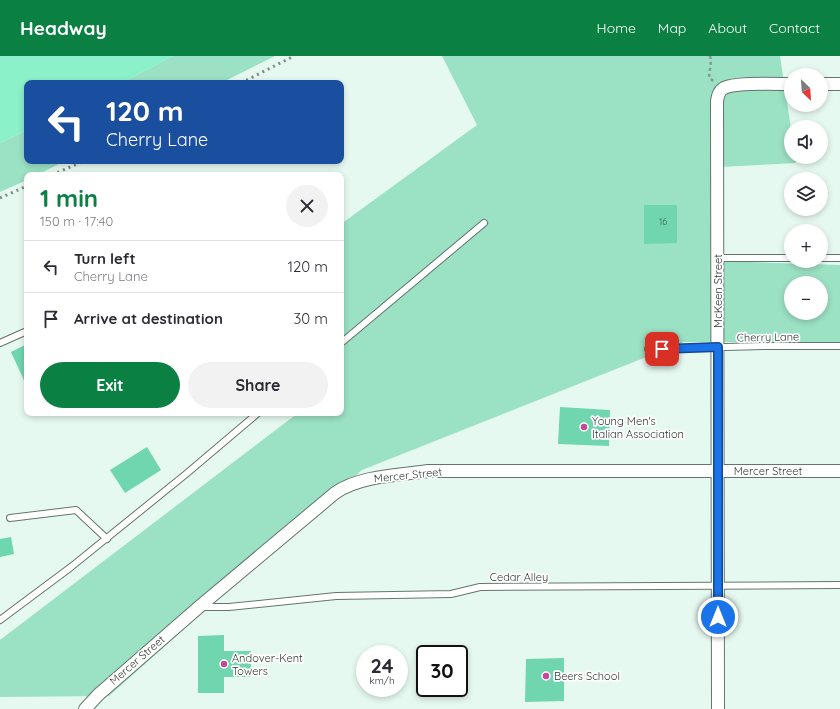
<!DOCTYPE html>
<meta charset="utf-8">
<style>
body{margin:0;font-family:Quicksand,sans-serif;background:#f2f2f3;color:#2b2b33;height:100vh;display:flex;flex-direction:column;font-size:15px;white-space:nowrap}
*{box-sizing:border-box;margin:0}
p{font-size:13px;color:#7c7c81}
.icon{flex:none;width:22px;height:22px;fill:none;stroke:currentColor;stroke-width:2;stroke-linecap:round;stroke-linejoin:round}
.map{position:relative;flex:1;overflow:hidden}
.details{position:absolute;left:24px;top:116px;width:320px;height:244px;display:flex;flex-direction:column;background:#fff;border-radius:8px;box-shadow:0 2px 6px #0003}
.details>*{flex:none}
.banner{position:absolute;left:24px;top:24px;width:320px;height:84px;border-radius:8px;box-shadow:0 2px 6px #0003;background:#1a4fa0;color:#fff;overflow:hidden}
.needle{width:26px;rotate:155deg}
.fabs{position:absolute;left:784px;top:12px;display:grid;gap:8px}
.fabs a{display:grid;place-items:center;width:44px;height:44px;border-radius:50%;background:#fff;box-shadow:0 2px 6px #0003;font-size:20px}
.speed{position:absolute;left:356px;top:589px;display:flex;gap:8px;font-size:20px;font-weight:700;text-align:center}
.speed>*{display:grid;place-content:center;width:52px;height:52px;border-radius:50%;background:#fff;box-shadow:0 2px 6px #0003;line-height:1}
.speed small{font-size:10px;font-weight:400}
.speed .limit{border:2px solid #111;border-radius:6px;background:#fff;color:#111}
.pin{position:absolute;display:grid;place-items:center;width:34px;height:34px;color:#fff;margin:-17px;border-radius:8px;box-shadow:0 2px 6px #0006}
.me{position:absolute;width:44px;margin:-22px;rotate:0deg;stroke-linejoin:round;filter:drop-shadow(0 0 3px #0008)}
.turn{display:flex;align-items:center;gap:14px;height:84px;padding:0 16px;font-size:18px}
.turn .icon{width:52px;height:52px;stroke-width:2.5}
.turn b{display:block;font-size:28px;line-height:34px}
.round{display:grid;place-items:center;flex:none;width:42px;height:42px;border-radius:21px;background:#f2f2f3}
.head{display:flex;align-items:center;justify-content:space-between;height:68px;padding:0 16px}
h1{font-size:24px;font-weight:700;line-height:30px;color:#0b8043}
.cta{display:flex;gap:8px;margin-top:auto;padding:8px 16px}
.cta a{flex:1;height:46px;border-radius:24px;background:#0b8043;color:#fff;font-size:16px;font-weight:700;line-height:46px;text-align:center}
.cta a+a{background:#f2f2f3;color:#2b2b33}
ul{padding:0;list-style:none}
li{display:flex;align-items:center;gap:12px;height:52px;padding:0 16px;border-top:1px solid #e1e1e2}
li div{flex:1}
li b{display:block;font-size:15px}
li em{font-style:normal}
header{display:flex;align-items:center;gap:24px;box-sizing:border-box;height:56px;padding:0 20px;background:#0b8043;color:#fff}
header strong{font-size:19px}
nav{display:flex;gap:22px;margin-inline-start:auto;font-size:14px}
.map>svg:first-child{display:block}
.green{fill:#9be1c3;fill-rule:evenodd}
.water{fill:#8bf1c8}
.building{fill:#70d6af}
.lines{fill:none;stroke-linecap:round;stroke-linejoin:round}
.lane-casing{stroke:#64756d;stroke-width:8}
.street-casing{stroke:#64756d;stroke-width:14}
.path{stroke:#8b9892;stroke-width:2.5;stroke-dasharray:3 3;stroke-linecap:butt}
.lane{stroke:#fff;stroke-width:6}
.street{stroke:#fff;stroke-width:12}
.rail{stroke:#7e8a84;stroke-width:3;stroke-dasharray:2 4;stroke-linecap:butt}
.route-casing{stroke:#114b97;stroke-width:10}
.route{stroke:#1a73e8;stroke-width:7}
.poi-dot{fill:#c64896;stroke:#fff;stroke-width:1.5}
.labels{text-anchor:middle;stroke-width:3.5;stroke-linejoin:round;paint-order:stroke}
.number-label{font-size:9px;fill:#3f5e52}
.street-label{font-size:11px;fill:#2f3633;stroke:#fff}
.poi-label{font-size:11px;fill:#2f3633;stroke:#fff;text-anchor:start}
</style>
<header>
<strong>Headway</strong>
<nav><a>Home</a><a>Map</a><a>About</a><a>Contact</a></nav>
</header>
<div class="map">
<svg width="840" height="653" viewBox="0 0 840 653">
<rect width="100%" height="100%" fill="#e6f9f0"/>
<g class="green">
<polygon points="173,0 275,0 221,27 121,27"/>
<path d="M442,0H780L791,73V101H795L796,107L720,111L721,205L840,209V286H684L362,414L109,640L0,641V584L298,357H341V168L477,69ZM791,227H821V257H791Z"/>
<polygon points="27,74 27,105 65,105 37,119 27,119 27,124 0,136 0,87"/>
</g>
<polygon class="water" points="0,0 173,0 121,27 27,27 27,74 0,87"/>
<g class="building">
<polygon points="644,149 677,149 677,187 644,188"/>
<polygon points="27,288 27,331 11,296"/>
<polygon points="560,351 610,354 609,390 558,388"/>
<polygon points="147,391 161,414 125,437 110,414"/>
<polygon points="11,481 14,498 0,501 0,483"/>
<polygon points="224,579 224,595 251,595 251,621 224,621 224,637 198,637 198,580"/>
<polygon points="564,602 564,645 525,646 526,603"/>
</g>
<g class="lines">
<g class="lane-casing">
<g id="lane">
<polyline points="718,202 791,202"/>
<polyline points="821,202 840,202"/>
<polyline points="0,287 27,275"/>
<polyline points="341,287 484,167"/>
<polyline points="648,293 765,290 840,290"/>
<polyline points="10,462 76,454 107,483"/>
<polyline points="201,551 229,551 336,540 451,538 480,531 840,529"/>
<polyline points="0,564 71,511 186,418 258,357"/>
</g>
</g>
<g class="street-casing">
<g id="street">
<polyline points="821,28 840,28"/>
<path d="M85,653L98,639L199,551L335,437C359,420 399,419 428,415H840"/>
<path d="M718,653L717,45C718,39 719,35 724,32C735,26 777,28 791,28"/>
</g>
</g>
<polyline class="path" points="710,0 711,5 709,21 713,25"/>
<use href="#lane" class="lane"/>
<use href="#street" class="street"/>
<g class="rail">
<polyline points="241,27 294,0"/>
<polyline points="52,119 84,105"/>
<polyline points="0,142 27,130"/>
</g>
</g>
<g class="lines">
<g class="route-casing">
<polyline id="route" points="662,293 718,291 718,561"/>
</g>
<use href="#route" class="route"/>
</g>
<g class="poi-dot">
<circle cx="584" cy="371" r="4"/>
<circle cx="224" cy="608" r="4"/>
<circle cx="546" cy="620" r="4"/>
</g>
<g class="labels">
<g class="number-label">
<text x="663" y="169">16</text>
</g>
<g class="street-label">
<text transform="translate(718 235) rotate(-90)" y="4">McKeen Street</text>
<text transform="translate(768 281) rotate(-1)" y="4">Cherry Lane</text>
<text x="768" y="419">Mercer Street</text>
<text transform="translate(408 419) rotate(-6)" y="4">Mercer Street</text>
<text x="519" y="525">Cedar Alley</text>
<text transform="translate(137 604) rotate(-41)" y="4">Mercer Street</text>
</g>
<g class="poi-label">
<text x="592" y="369">Young Men's<tspan x="592" dy="13">Italian Association</tspan></text>
<text x="232" y="606">Andover-Kent<tspan x="232" dy="13">Towers</tspan></text>
<text x="554" y="624">Beers School</text>
</g>
</g>
</svg>
<div class="fabs">
<a><svg class="needle" viewBox="-14 -14 28 28"><path d="M0-13l5 13h-10z" fill="#e53935"/><path d="M0 13l5-13h-10z" fill="#7c7c81"/></svg></a>
<a><svg class="icon" aria-label="sound" viewBox="0 0 24 24"><path d="M4 9h4l5-4v14l-5-4H4zM17 9q2 3 0 6"/></svg></a>
<a><svg class="icon" aria-label="layers" viewBox="0 0 24 24"><path d="M12 4l9 5-9 5-9-5zM3 14l9 5 9-5"/></svg></a>
<a>+</a>
<a>−</a>
</div>
<div class="speed"><div>24<small>km/h</small></div><div class="limit">30</div></div>
<div class="pin" style="left:662px;top:293px;background:#d93025"><svg class="icon" aria-label="arrive" viewBox="0 0 24 24"><path d="M6 21V4h12l-3 4 3 4H6"/></svg></div>
<svg class="me" style="left:718px;top:561px" viewBox="-20 -20 40 40"><circle r="17" fill="#1a73e8" stroke="#fff" stroke-width="3"/><path d="M0-11L8 9 0 5-8 9z" fill="#fff"/></svg>
<div class="banner">
<div class="turn"><svg class="icon" aria-label="left" viewBox="0 0 24 24"><path d="M17 20v-9H6M10 6l-5 5 5 5"/></svg><div><b>120 m</b>Cherry Lane</div></div>
</div>
<section class="details">
<div class="head"><div><h1>1 min</h1><p>150 m · 17:40</p></div><a class="round"><svg class="icon" aria-label="close" viewBox="0 0 24 24"><path d="M6 6l12 12M18 6L6 18"/></svg></a></div>
<ul>
<li><svg class="icon" aria-label="left" viewBox="0 0 24 24"><path d="M17 20v-9H6M10 6l-5 5 5 5"/></svg><div><b>Turn left</b><p>Cherry Lane</p></div><em>120 m</em></li>
<li><svg class="icon" aria-label="arrive" viewBox="0 0 24 24"><path d="M6 21V4h12l-3 4 3 4H6"/></svg><div><b>Arrive at destination</b></div><em>30 m</em></li>
</ul>
<div class="cta"><a>Exit</a><a>Share</a></div>
</section>
</div>
